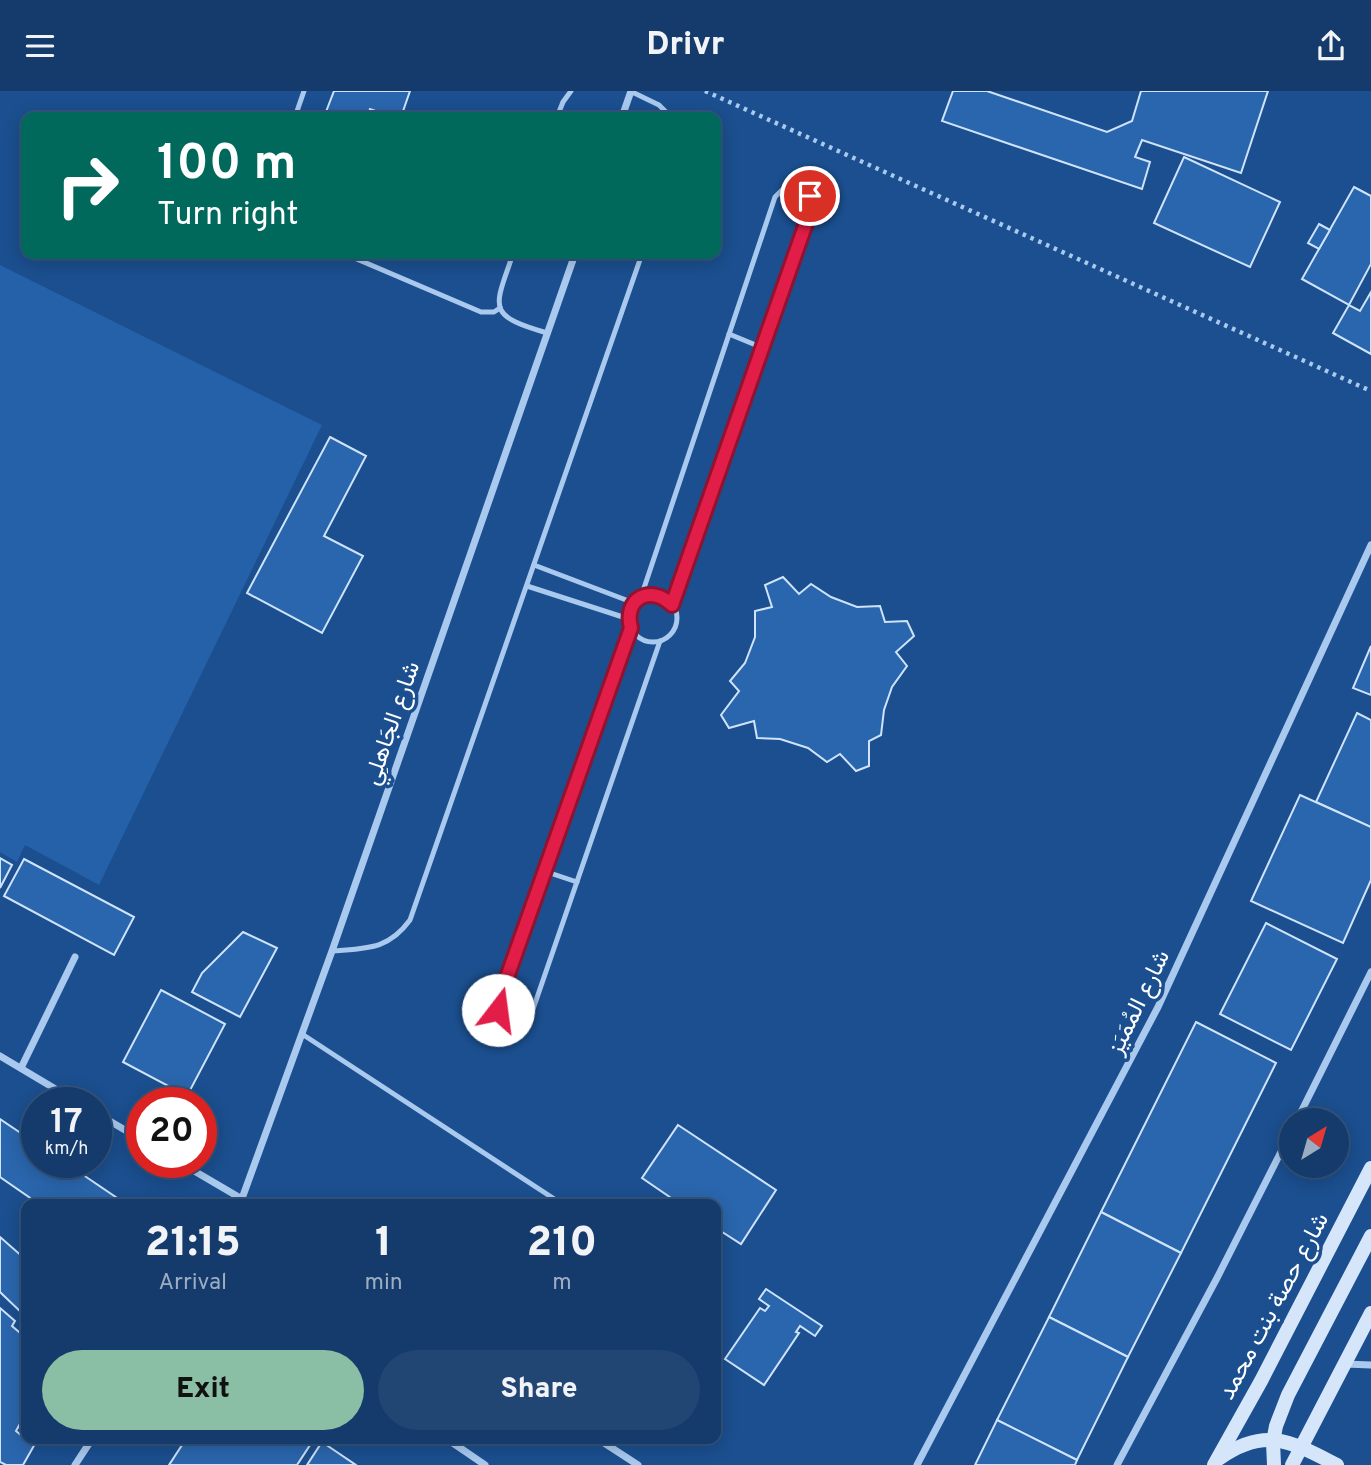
<!DOCTYPE html>
<meta charset="utf-8">
<style>
body{margin:0;font-family:Overpass,Vazirmatn,sans-serif;background:#214673;color:#f1f3f6;height:100vh;display:flex;flex-direction:column;font-size:26px;white-space:nowrap}
*{box-sizing:border-box;margin:0}
p{font-size:23px;color:#9dadc1}
.icon{flex:none;width:38px;height:38px;fill:none;stroke:currentColor;stroke-width:2;stroke-linecap:round;stroke-linejoin:round}
.map{position:relative;flex:1;overflow:hidden}
.drawer{position:absolute;left:21px;top:1108px;width:700px;height:245px;display:flex;flex-direction:column;background:#143b6b;border-radius:14px;box-shadow:0 4px 18px #0003,0 0 0 2px #33557e}
.drawer>*{flex:none}
.banner{position:absolute;left:21px;top:21px;width:700px;height:147px;border-radius:14px;box-shadow:0 4px 18px #0003,0 0 0 2px #33557e;background:#00695c;color:#fff;overflow:hidden}
.needle{width:46px;rotate:37deg}
.controls{position:absolute;left:1279px;top:1017px;display:grid;gap:14px}
.controls a{display:grid;place-items:center;width:70px;height:70px;border-radius:50%;background:#143b6b;box-shadow:0 4px 18px #0003,0 0 0 2px #33557e;font-size:35px}
.speed{position:absolute;left:21px;top:996px;display:flex;gap:14px;font-size:35px;font-weight:700;text-align:center}
.speed>*{display:grid;place-content:center;width:91px;height:91px;border-radius:50%;background:#143b6b;box-shadow:0 4px 18px #0003,0 0 0 2px #33557e;line-height:1}
.speed small{font-size:18px;font-weight:400}
.speed .limit{border:10px solid #d22;background:#fff;color:#111}
.pin{position:absolute;display:grid;place-items:center;width:60px;height:60px;color:#fff;margin:-30px;border:4px solid #fff;border-radius:50%;box-shadow:0 2px 7px #0007}
.me{position:absolute;width:77px;margin:-38px;rotate:15deg;stroke-linejoin:round;filter:drop-shadow(0 0 5px #0008)}
.turn{display:flex;align-items:center;gap:24px;height:147px;padding:0 21px;font-size:32px}
.turn .icon{width:91px;height:91px;stroke-width:2.5}
.turn b{display:block;font-size:49px;line-height:60px}
.eta{display:flex;justify-content:space-evenly;align-items:center;height:119px;text-align:center}
.eta b{font-size:42px;font-weight:800;line-height:49px}
.action{display:flex;gap:14px;margin-top:auto;padding:14px 21px}
.action a{flex:1;height:80px;border-radius:42px;background:#8abfa5;color:#111;font-size:28px;font-weight:800;line-height:80px;text-align:center}
.action a+a{background:#214673;color:#f1f3f6}
header{display:flex;justify-content:space-between;align-items:center;height:91px;padding:0 21px;background:#143b6b;font-size:32px;font-weight:800}
.map>svg:first-child{display:block}
.green{fill:#2461a8}
.building{fill:#2a66ad;stroke:#cfe3fa;stroke-width:2}
.lines{fill:none;stroke-linecap:round;stroke-linejoin:round}
.path{stroke:#a9c9ee;stroke-width:4.5;stroke-dasharray:3.5 5;stroke-linecap:butt}
.lane{stroke:#a9c9ee;stroke-width:5}
.street{stroke:#a9c9ee;stroke-width:7}
.secondary{stroke:#d6e6fa;stroke-width:14}
.route-casing{stroke:#92132f;stroke-width:18}
.route{stroke:#e11d48;stroke-width:12}
.labels{text-anchor:middle;stroke-width:7;stroke-linejoin:round;paint-order:stroke}
.street-label{font-size:24px;fill:#fff;stroke:#1b4f8f}
</style>
<header><svg class="icon" aria-label="menu" viewBox="0 0 24 24"><path d="M4 6h16M4 12h16M4 18h16"/></svg>Drivr<svg class="icon" aria-label="share" viewBox="0 0 24 24"><path d="M12 15V3M7 8l5-5 5 5M5 13v7h14v-7"/></svg></header>
<div class="map">
<svg width="1371" height="1374" viewBox="0 0 1371 1374">
<rect width="100%" height="100%" fill="#1b4f8f"/>
<polygon class="green" points="0,174 322,334 99,794 25,754 17,771 0,761"/>
<g class="building">
<polygon points="334,0 410,0 401,26 393,26 370,18 367,26 324,26"/>
<polygon points="953,0 987,0 1107,41 1132,30 1141,0 1268,0 1241,82 1142,49 1135,66 1150,71 1142,98 942,30"/>
<polygon points="1184,66 1280,111 1250,176 1154,132"/>
<polygon points="1354,96 1371,105 1371,173 1349,214 1302,188"/>
<polygon points="1319,133 1330,139 1319,158 1308,152"/>
<polygon points="1371,201 1371,263 1333,242 1349,214 1360,220"/>
<polygon points="330,346 366,365 324,445 363,465 322,542 247,502"/>
<polygon points="783,486 799,503 811,493 831,506 857,516 880,515 885,531 907,530 914,545 896,561 907,575 892,596 884,619 881,644 869,650 869,675 856,680 840,663 827,671 808,657 780,648 757,647 754,630 729,637 721,624 739,600 730,590 745,572 755,546 755,520 772,516 765,494"/>
<polygon points="1371,555 1371,604 1353,597"/>
<polygon points="1357,622 1371,629 1371,736 1316,711"/>
<polygon points="1300,704 1371,736 1371,789 1343,852 1251,810"/>
<polygon points="0,767 12,774 0,797"/>
<polygon points="24,768 134,826 114,864 4,805"/>
<polygon points="1266,832 1337,868 1291,959 1220,923"/>
<polygon points="243,841 277,857 240,926 192,901 202,882"/>
<polygon points="161,899 225,933 187,1005 123,971"/>
<polygon points="1196,931 1276,972 1181,1162 1101,1121"/>
<polygon points="0,1028 37,1053 37,1071 64,1071 126,1113 39,1113 0,1086"/>
<polygon points="678,1034 776,1099 741,1153 716,1137 716,1113 680,1113 642,1087"/>
<polygon points="1101,1121 1181,1162 1128,1266 1049,1226"/>
<polygon points="0,1146 24,1167 26,1164 26,1226 0,1201"/>
<polygon points="766,1198 822,1235 815,1245 800,1235 796,1241 799,1242 764,1294 725,1268 760,1217 765,1220 769,1215 759,1208"/>
<polygon points="0,1217 15,1230 12,1235 26,1247 26,1322 16,1340 26,1348 36,1351 23,1374 6,1374 0,1371"/>
<polygon points="1049,1226 1128,1266 1077,1369 997,1329"/>
<polygon points="997,1329 1077,1369 1075,1374 975,1374"/>
<polygon points="186,1348 314,1348 297,1374 169,1374"/>
<polygon points="322,1351 356,1374 307,1374"/>
</g>
<g class="lines">
<polyline class="path" points="705,0 1371,300"/>
<g class="lane">
<polyline points="630,0 659,14 671,26"/>
<polyline points="295,26 304,0"/>
<polyline points="557,26 563,11 571,0"/>
<polyline points="345,163 481,221 494,221 500,217"/>
<path d="M513,163C494,218 486,224 547,242"/>
<polyline points="729,243 763,257"/>
<polyline points="534,474 634,512"/>
<polyline points="527,495 629,528"/>
<circle cx="653" cy="527" r="24"/>
<polyline points="641,506 775,106 785,96 800,96 810,105 812,118 672,514"/>
<path d="M631,537L498,912L500,925C510,935 522,935 531,924L660,550"/>
<polyline points="544,780 577,791"/>
<path d="M332,860C367,857 388,859 410,829L642,163"/>
<polyline points="302,943 562,1113"/>
</g>
<g class="street">
<polyline points="622,26 631,0"/>
<polyline points="0,965 79,1012"/>
<polyline points="21,977 75,866"/>
<polyline points="96,1022 142,1049"/>
<polyline points="1297,1029 1371,881"/>
<polyline points="179,1071 242,1108"/>
<polyline points="240,1113 332,860 575,163"/>
<polyline points="1345,1273 1371,1274"/>
<polyline points="447,1348 485,1374"/>
<polyline points="598,1348 638,1374"/>
<polyline points="75,1374 92,1348"/>
<polyline points="917,1374 1158,916 1371,454"/>
<polyline points="1117,1374 1217,1187 1292,1039"/>
</g>
<g class="secondary">
<path d="M1220,1367C1266,1335 1292,1351 1337,1374"/>
<polyline points="1214,1374 1261,1290 1371,1077"/>
<polyline points="1274,1374 1273,1351 1276,1335 1288,1304 1371,1145"/>
<polyline points="1292,1374 1371,1222"/>
</g>
</g>
<g class="lines">
<g class="route-casing">
<path id="route" d="M498,919L500,906L631,537C623,507 651,493 672,514L811,118L810,105"/>
</g>
<use href="#route" class="route"/>
</g>
<g class="labels">
<g class="street-label">
<text transform="translate(391 632) rotate(-71)" y="8">شارع الجَاهلِي</text>
<text transform="translate(1138 911) rotate(-64)" y="8">شارع المُمَيَز</text>
<text transform="translate(1273 1215) rotate(-62)" y="8">شارع حصة بنت محمد</text>
</g>
</g>
</svg>
<div class="controls">
<a><svg class="needle" viewBox="-14 -14 28 28"><path d="M0-13l5 13h-10z" fill="#e53935"/><path d="M0 13l5-13h-10z" fill="#9dadc1"/></svg></a>
</div>
<div class="speed"><div>17<small>km/h</small></div><div class="limit">20</div></div>
<div class="pin" style="left:810px;top:105px;background:#d93025"><svg class="icon" aria-label="arrive" viewBox="0 0 24 24"><path d="M6 21V4h12l-3 4 3 4H6"/></svg></div>
<svg class="me" style="left:498px;top:919px" viewBox="-20 -20 40 40"><circle r="19" fill="#fff"/><path d="M0-13L10 11 0 6-10 11z" fill="#e11d48"/></svg>
<div class="banner">
<div class="turn"><svg class="icon" aria-label="right" viewBox="0 0 24 24"><path d="M7 20v-9h11M14 6l5 5-5 5"/></svg><div><b>100 m</b>Turn right</div></div>
</div>
<section class="drawer">
<div class="eta">
<div><b>21:15</b><p>Arrival</p></div>
<div><b>1</b><p>min</p></div>
<div><b>210</b><p>m</p></div>
</div>
<div class="action"><a>Exit</a><a>Share</a></div>
</section>
</div>
